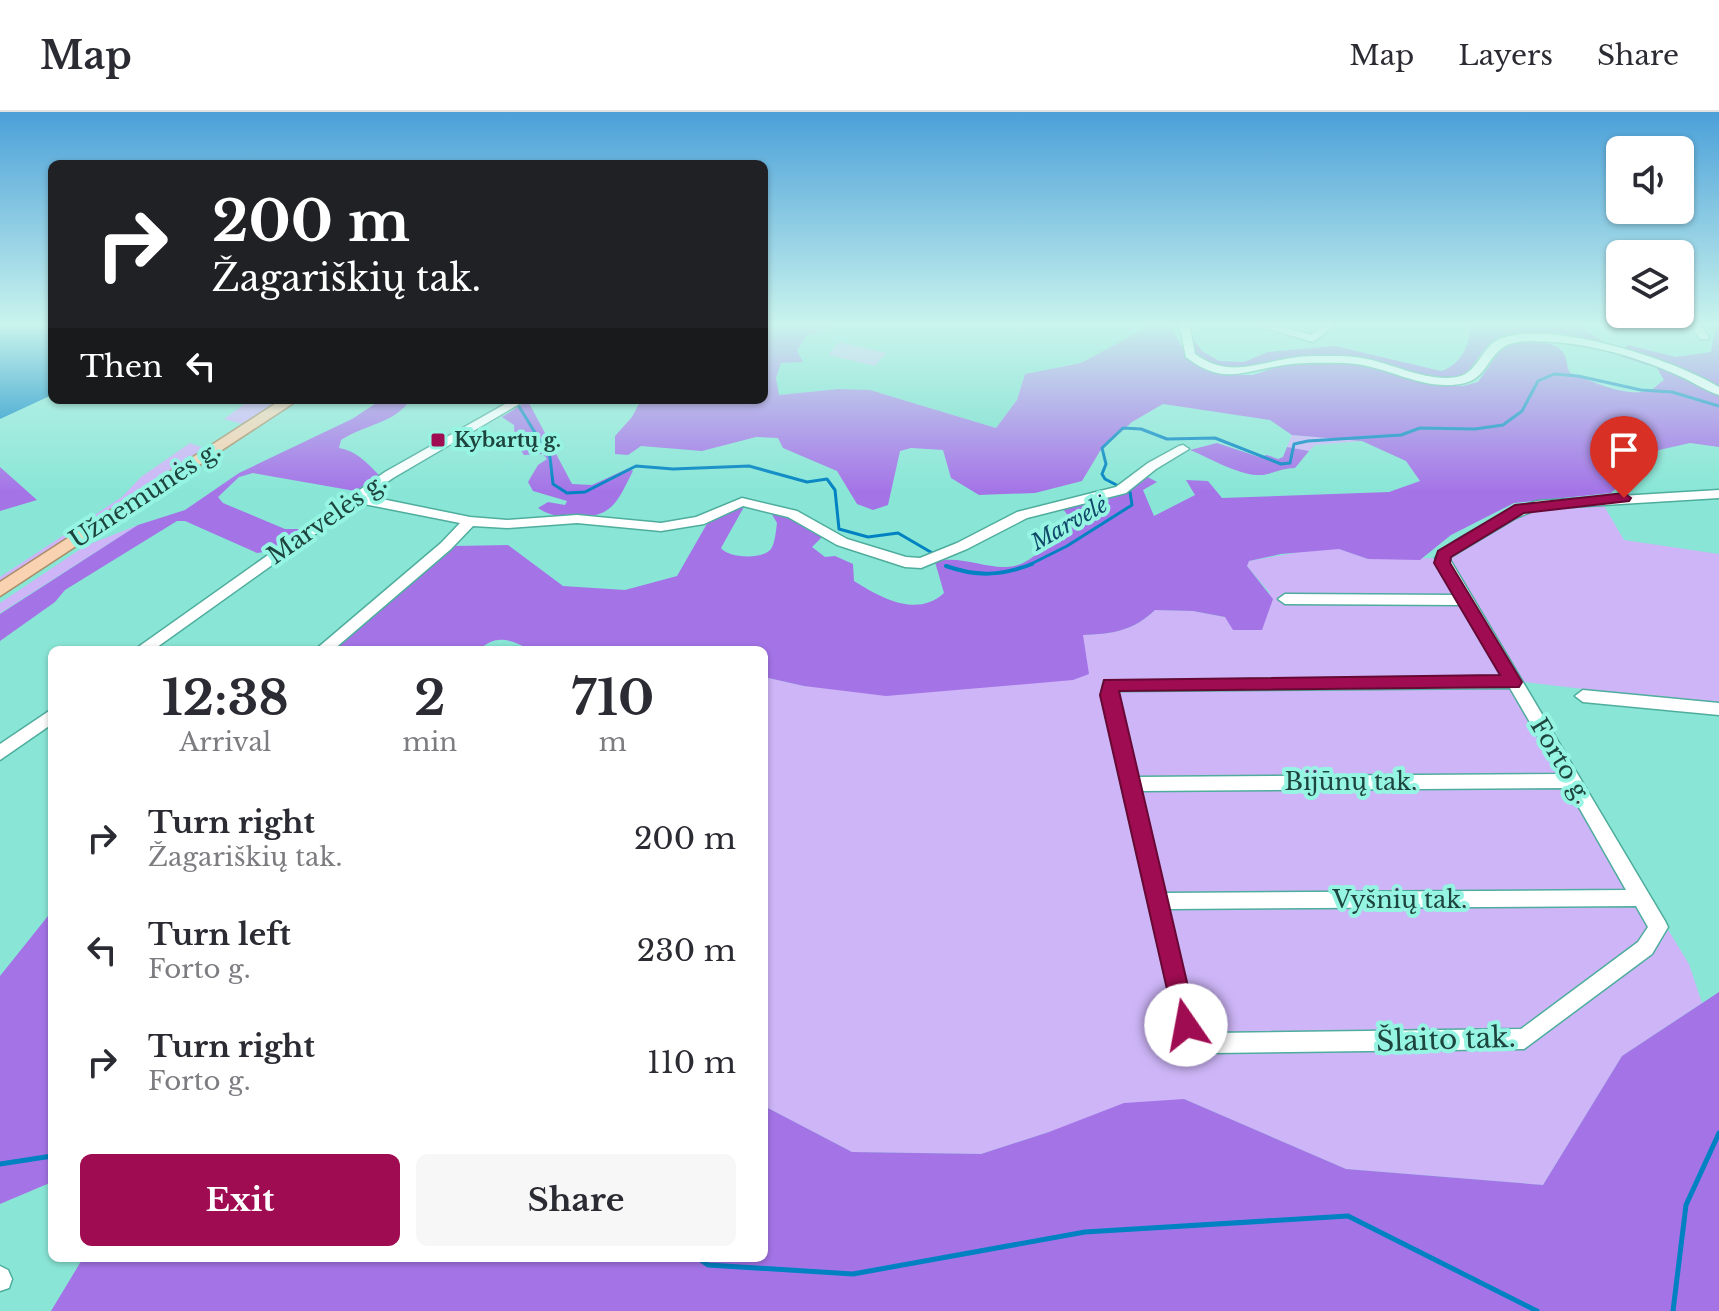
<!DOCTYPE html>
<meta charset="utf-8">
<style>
body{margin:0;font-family:"Libre Baskerville",serif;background:#f7f7f7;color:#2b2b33;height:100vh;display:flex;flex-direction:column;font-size:30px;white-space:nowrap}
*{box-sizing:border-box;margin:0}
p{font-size:26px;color:#7c7c81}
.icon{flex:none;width:44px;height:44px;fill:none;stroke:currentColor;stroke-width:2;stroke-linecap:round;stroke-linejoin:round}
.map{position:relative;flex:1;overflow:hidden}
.panel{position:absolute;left:48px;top:534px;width:720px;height:616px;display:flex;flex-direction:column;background:#fff;border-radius:12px;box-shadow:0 2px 6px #0004}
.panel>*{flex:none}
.top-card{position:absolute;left:48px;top:48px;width:720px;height:244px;border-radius:12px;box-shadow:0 2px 6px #0004;background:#202124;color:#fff;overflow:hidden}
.controls{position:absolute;left:1606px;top:24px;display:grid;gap:16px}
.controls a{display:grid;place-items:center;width:88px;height:88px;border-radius:12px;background:#fff;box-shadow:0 2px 6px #0004;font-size:40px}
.pin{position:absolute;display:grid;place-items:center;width:68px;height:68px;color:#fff;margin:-82px -34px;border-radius:50% 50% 50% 0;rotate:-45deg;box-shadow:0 0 8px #0007}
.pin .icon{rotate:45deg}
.me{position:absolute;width:88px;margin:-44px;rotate:348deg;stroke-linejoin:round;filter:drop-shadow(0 0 6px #0008)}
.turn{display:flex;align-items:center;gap:28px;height:168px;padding:0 32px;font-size:36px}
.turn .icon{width:104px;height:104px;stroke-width:2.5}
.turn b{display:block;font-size:56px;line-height:68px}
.then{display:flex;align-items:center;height:76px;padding:0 32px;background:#0003;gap:16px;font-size:30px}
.eta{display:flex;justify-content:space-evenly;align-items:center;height:136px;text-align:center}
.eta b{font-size:48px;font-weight:700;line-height:56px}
.action{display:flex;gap:16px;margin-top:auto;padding:16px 32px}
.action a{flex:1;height:92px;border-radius:12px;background:#a00c52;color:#fff;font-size:32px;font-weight:700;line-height:92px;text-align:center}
.action a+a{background:#f7f7f7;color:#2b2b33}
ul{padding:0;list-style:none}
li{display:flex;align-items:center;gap:24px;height:112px;padding:0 32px}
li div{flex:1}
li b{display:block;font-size:30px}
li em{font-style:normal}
header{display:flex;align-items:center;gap:48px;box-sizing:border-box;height:112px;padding:0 40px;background:#fff;border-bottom:2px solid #e1e1e2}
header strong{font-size:38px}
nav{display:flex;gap:44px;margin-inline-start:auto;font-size:28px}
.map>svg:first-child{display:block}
.built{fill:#73ddcb}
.green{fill:#cdb5f7}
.forest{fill:#a474e7}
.water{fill:#0082c2}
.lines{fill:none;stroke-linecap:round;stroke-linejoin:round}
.stream-far2{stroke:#0082c2;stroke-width:3}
.stream-far1{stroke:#0082c2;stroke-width:4}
.stream{stroke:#0082c2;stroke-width:5}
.minor-casing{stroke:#4ead9d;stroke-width:3}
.major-casing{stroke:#a98d67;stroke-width:3}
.minor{fill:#fff;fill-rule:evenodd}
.major{fill:#f9d2b1;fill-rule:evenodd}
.route{fill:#a00c52;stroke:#680835;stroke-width:2}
.poi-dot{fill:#a00c52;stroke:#96f4e3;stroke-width:3}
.labels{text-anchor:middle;stroke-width:8;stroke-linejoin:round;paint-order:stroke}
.far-poi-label{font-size:20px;font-weight:bold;fill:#1d453e;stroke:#96f4e3;text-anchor:start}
.far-water-label{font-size:22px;font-style:italic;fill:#104869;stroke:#96f4e3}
.street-label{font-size:24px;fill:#1d453e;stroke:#96f4e3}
.near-street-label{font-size:28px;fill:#1d453e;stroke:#96f4e3}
</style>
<header>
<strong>Map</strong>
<nav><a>Map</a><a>Layers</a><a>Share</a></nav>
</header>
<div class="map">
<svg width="1719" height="1199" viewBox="0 0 1719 1199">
<rect width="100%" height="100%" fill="#89e6d6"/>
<polygon class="built" points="841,211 1155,211 1081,251 1025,262 1017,288 996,316 870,278 839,277 778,283 776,266 781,251 797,239 806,224"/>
<g class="green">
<polygon points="839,230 886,241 875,254 828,243"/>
<polygon points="250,288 279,288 242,312 224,307"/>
<polygon points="1292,323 1362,329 1315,333 1309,339 1287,335"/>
<polygon points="190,331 204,336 0,470 0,465 122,385 141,365"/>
<path d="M1600,387L1624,428L1719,442V593L1516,569L1689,852L1702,891L1622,944L1543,1073L1346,1057L1184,987L1049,1020L981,1042L852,1040L764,994V565L804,574L1083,523C1112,522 1133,519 1155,498L1193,499L1225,505L1270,481L1247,454L1249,449L1317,437H1339L1368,447L1442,446L1510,401Z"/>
<polygon points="138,413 0,501 0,491 85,434"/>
</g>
<g class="forest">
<path d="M764,211H841L806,224L797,239L803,250L781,251L776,266L779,283L839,277L870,278L996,316L1017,288L1025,262L1081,251L1155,211H1169L1186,242L1226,261L1242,263H1253L1286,252L1340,250L1375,254L1425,270L1463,274L1478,270L1501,237C1515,228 1555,225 1564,242C1568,249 1566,254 1570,261C1592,269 1623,285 1648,279C1653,278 1658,272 1664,268L1657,256L1620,244L1628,233L1676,245L1711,240L1716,211H1719V335L1690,331L1659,338L1611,381L1514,391L1451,423L1420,448L1368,447L1339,437L1281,442L1249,449L1247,454L1273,487L1262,518H1233L1225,505L1193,499L1155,498C1133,519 1112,522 1083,523L1089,562L1073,568L886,584L804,574L764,565V538H531C511,528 497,521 479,538H327L454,434L508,433L563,474L625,478L677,464L708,410L745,393L721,436C728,446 762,448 771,437C775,431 776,418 777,411L770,399L787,403L823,424L812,435L825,445L835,444L853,452L854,469C881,486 917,506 944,481L935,450C964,441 996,464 1023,451C1041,442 1057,422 1072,409L1063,397L1115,383L1144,363L1157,370L1143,378L1154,404L1195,383L1186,368L1208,369L1222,386L1389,380L1420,369L1406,349L1362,329L1292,323L1270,308L1163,292L1132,310L1100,339L1082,369L1035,381L979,383L951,366L943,338L911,336L900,339L888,393L873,398L857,392L837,359L783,336L778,326L756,325L702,339L641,334L628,343L615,342V324L632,305L641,288H764Z"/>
<path d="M1468,211H1575L1602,229V233C1571,226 1519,209 1490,232C1477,242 1473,261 1456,265C1428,271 1399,254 1372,249C1347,245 1313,244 1287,247C1275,248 1264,255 1252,257C1230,261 1213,253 1194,243L1189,221L1202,239L1219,249L1244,250L1268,240L1335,234L1441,259C1459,255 1474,229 1468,211Z"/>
<path d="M381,288H410C394,312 365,312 341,328L339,336C357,339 367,351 380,364L355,379L253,361L239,365L218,385L223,391L285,417H306L271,439L257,441L185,409H177L65,478L55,490L0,529V502L138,413L185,398L239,361L352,307Z"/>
<path d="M524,291H529L572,372L592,373L629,356L633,359C617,390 613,406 574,405C560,405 550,404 538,396L548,390L565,393L567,389L533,379L528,370L538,353L547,347L543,342L524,343L515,329L514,313L502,305Z"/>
<path d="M1217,331L1259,345L1267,343L1278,347L1283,345L1287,335L1309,339L1295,356C1280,356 1269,364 1257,363C1236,362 1210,346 1190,338Z"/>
<polygon points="0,355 37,388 0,399"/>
<polygon points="52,799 52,1070 0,1092 0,864"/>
<polygon points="1719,880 1719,1199 51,1199 83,1146 764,1146 764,994 852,1040 981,1042 1049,1020 1124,991 1184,987 1346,1057 1543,1073 1622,944"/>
</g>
<polygon class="water" points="0,211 52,211 52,283 0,307"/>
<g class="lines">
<g class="stream-far2">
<polyline points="515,288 550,345 553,372 567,381 585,380 636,354 673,357 749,354 807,370 827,367 835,378 839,417 868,425 898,421 934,442"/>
<polyline points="1027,454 1067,434 1132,393 1130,380 1105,367 1102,362 1106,352 1102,336 1123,316 1141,317 1167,327 1215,326 1281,352 1290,351 1294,332 1308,329 1401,323 1420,316 1475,317 1503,313 1522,299 1538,269 1554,262 1578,264 1641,278 1672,280 1719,294"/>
</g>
<path class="stream-far1" d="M946,454C977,465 1001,464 1032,452"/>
<g class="stream">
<polyline points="0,1052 52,1044"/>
<polyline points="698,1146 708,1153 853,1162 1085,1120 1348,1104 1537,1199"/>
<polyline points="1673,1199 1686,1093 1719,1021"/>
</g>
<g class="minor-casing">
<g id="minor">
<path d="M1179,211H1189L1195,242C1234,271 1269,244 1313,244C1331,244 1350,243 1367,247C1396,253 1427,270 1457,265C1479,261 1481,233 1502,226C1556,209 1672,247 1719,275V283C1704,278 1690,268 1675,262C1630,242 1576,228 1527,229C1486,230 1494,263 1465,271C1424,281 1385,252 1345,251C1325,251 1304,250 1284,253C1244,259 1223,274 1186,245Z"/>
<polygon points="1249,211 1266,211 1311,223 1326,211 1337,211 1313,230"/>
<polygon points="1689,211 1699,211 1709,225 1708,227 1700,227"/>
<polygon points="512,288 526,288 393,366 367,384 470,405 507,408 577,403 661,411 696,405 742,386 797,399 847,427 906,445 920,446 957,431 1017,400 1116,375 1148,351 1179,334 1183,333 1189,337 1156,357 1126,381 1027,406 967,437 921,456 905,455 837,433 788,405 743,394 704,412 661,419 577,411 507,416 473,414 451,437 333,538 315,538 441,431 460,411 359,391 153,538 134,538 385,360"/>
<path d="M1719,378V386L1538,397L1516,406L1449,446L1665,809L1668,815L1652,842L1524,937L1212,941L1186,932L1176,913L1101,583L1104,569L1503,564L1462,493L1285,492L1278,487L1285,482L1456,483L1435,446C1447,429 1516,395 1537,389ZM1510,576L1560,662L1137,665L1117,583V579ZM1568,676L1626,778L1164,781L1140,679ZM1636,794L1648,815L1638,830L1521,917L1212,921L1200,917L1195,910L1168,797Z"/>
<polygon points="1583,578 1719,591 1719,603 1583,590 1575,584"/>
<polygon points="52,597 52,612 0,648 0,632"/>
<polygon points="0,1154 8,1158 12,1167 9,1176 0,1179"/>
</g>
</g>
<g class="major-casing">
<polygon id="major" points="281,288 298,288 0,484 0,470"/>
</g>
<use href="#minor" class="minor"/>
<use href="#major" class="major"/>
</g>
<linearGradient id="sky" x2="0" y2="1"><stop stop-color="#4ba0d9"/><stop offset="0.56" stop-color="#caf4ed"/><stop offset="1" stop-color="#caf4ed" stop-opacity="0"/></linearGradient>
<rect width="1719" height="379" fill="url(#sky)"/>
<polygon class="route" points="1624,381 1631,386 1629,389 1524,401 1451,445 1450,451 1522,570 1519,575 1119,579 1197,913 1194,921 1186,925 1177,921 1100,583 1104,568 1500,563 1434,451 1438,439 1515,393"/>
<rect class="poi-dot" x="430" y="320" width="16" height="16" rx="4"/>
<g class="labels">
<g class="far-poi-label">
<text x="454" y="335">Kybartų g.</text>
</g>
<g class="far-water-label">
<text transform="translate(1069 411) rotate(-30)" y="8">Marvelė</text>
</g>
<g class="street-label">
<text transform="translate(145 383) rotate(-33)" y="8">Užnemunės g.</text>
<text transform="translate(327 407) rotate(-35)" y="8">Marvelės g.</text>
<text transform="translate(1561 649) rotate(59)" y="8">Forto g.</text>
<text x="1351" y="678">Bijūnų tak.</text>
<text x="1400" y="796">Vyšnių tak.</text>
</g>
<g class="near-street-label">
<text transform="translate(1446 927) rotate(-2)" y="10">Šlaito tak.</text>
</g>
</g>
</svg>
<div class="controls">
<a><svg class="icon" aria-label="sound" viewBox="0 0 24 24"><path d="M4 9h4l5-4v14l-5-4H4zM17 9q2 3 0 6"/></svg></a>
<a><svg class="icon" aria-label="layers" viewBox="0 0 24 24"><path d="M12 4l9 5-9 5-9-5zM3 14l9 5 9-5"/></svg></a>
</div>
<div class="pin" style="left:1624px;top:386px;background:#d93025"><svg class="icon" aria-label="arrive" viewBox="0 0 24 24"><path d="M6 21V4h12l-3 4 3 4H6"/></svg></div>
<svg class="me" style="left:1186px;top:913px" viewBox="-20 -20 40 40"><circle r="19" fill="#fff"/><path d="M0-13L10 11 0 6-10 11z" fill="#a00c52"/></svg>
<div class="top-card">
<div class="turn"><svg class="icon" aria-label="right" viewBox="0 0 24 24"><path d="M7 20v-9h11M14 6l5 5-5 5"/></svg><div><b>200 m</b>Žagariškių tak.</div></div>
<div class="then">Then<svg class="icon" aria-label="left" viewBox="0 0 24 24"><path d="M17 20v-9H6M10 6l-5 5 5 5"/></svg></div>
</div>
<section class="panel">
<div class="eta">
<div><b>12:38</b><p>Arrival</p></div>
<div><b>2</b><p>min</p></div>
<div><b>710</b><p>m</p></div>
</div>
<ul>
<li><svg class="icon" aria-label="right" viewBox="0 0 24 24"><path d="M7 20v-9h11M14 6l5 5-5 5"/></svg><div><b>Turn right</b><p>Žagariškių tak.</p></div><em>200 m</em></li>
<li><svg class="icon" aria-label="left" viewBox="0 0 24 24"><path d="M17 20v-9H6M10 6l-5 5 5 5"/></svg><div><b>Turn left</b><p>Forto g.</p></div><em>230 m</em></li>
<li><svg class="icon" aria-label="right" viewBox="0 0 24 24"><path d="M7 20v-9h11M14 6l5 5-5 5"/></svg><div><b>Turn right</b><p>Forto g.</p></div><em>110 m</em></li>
</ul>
<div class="action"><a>Exit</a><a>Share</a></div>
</section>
</div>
